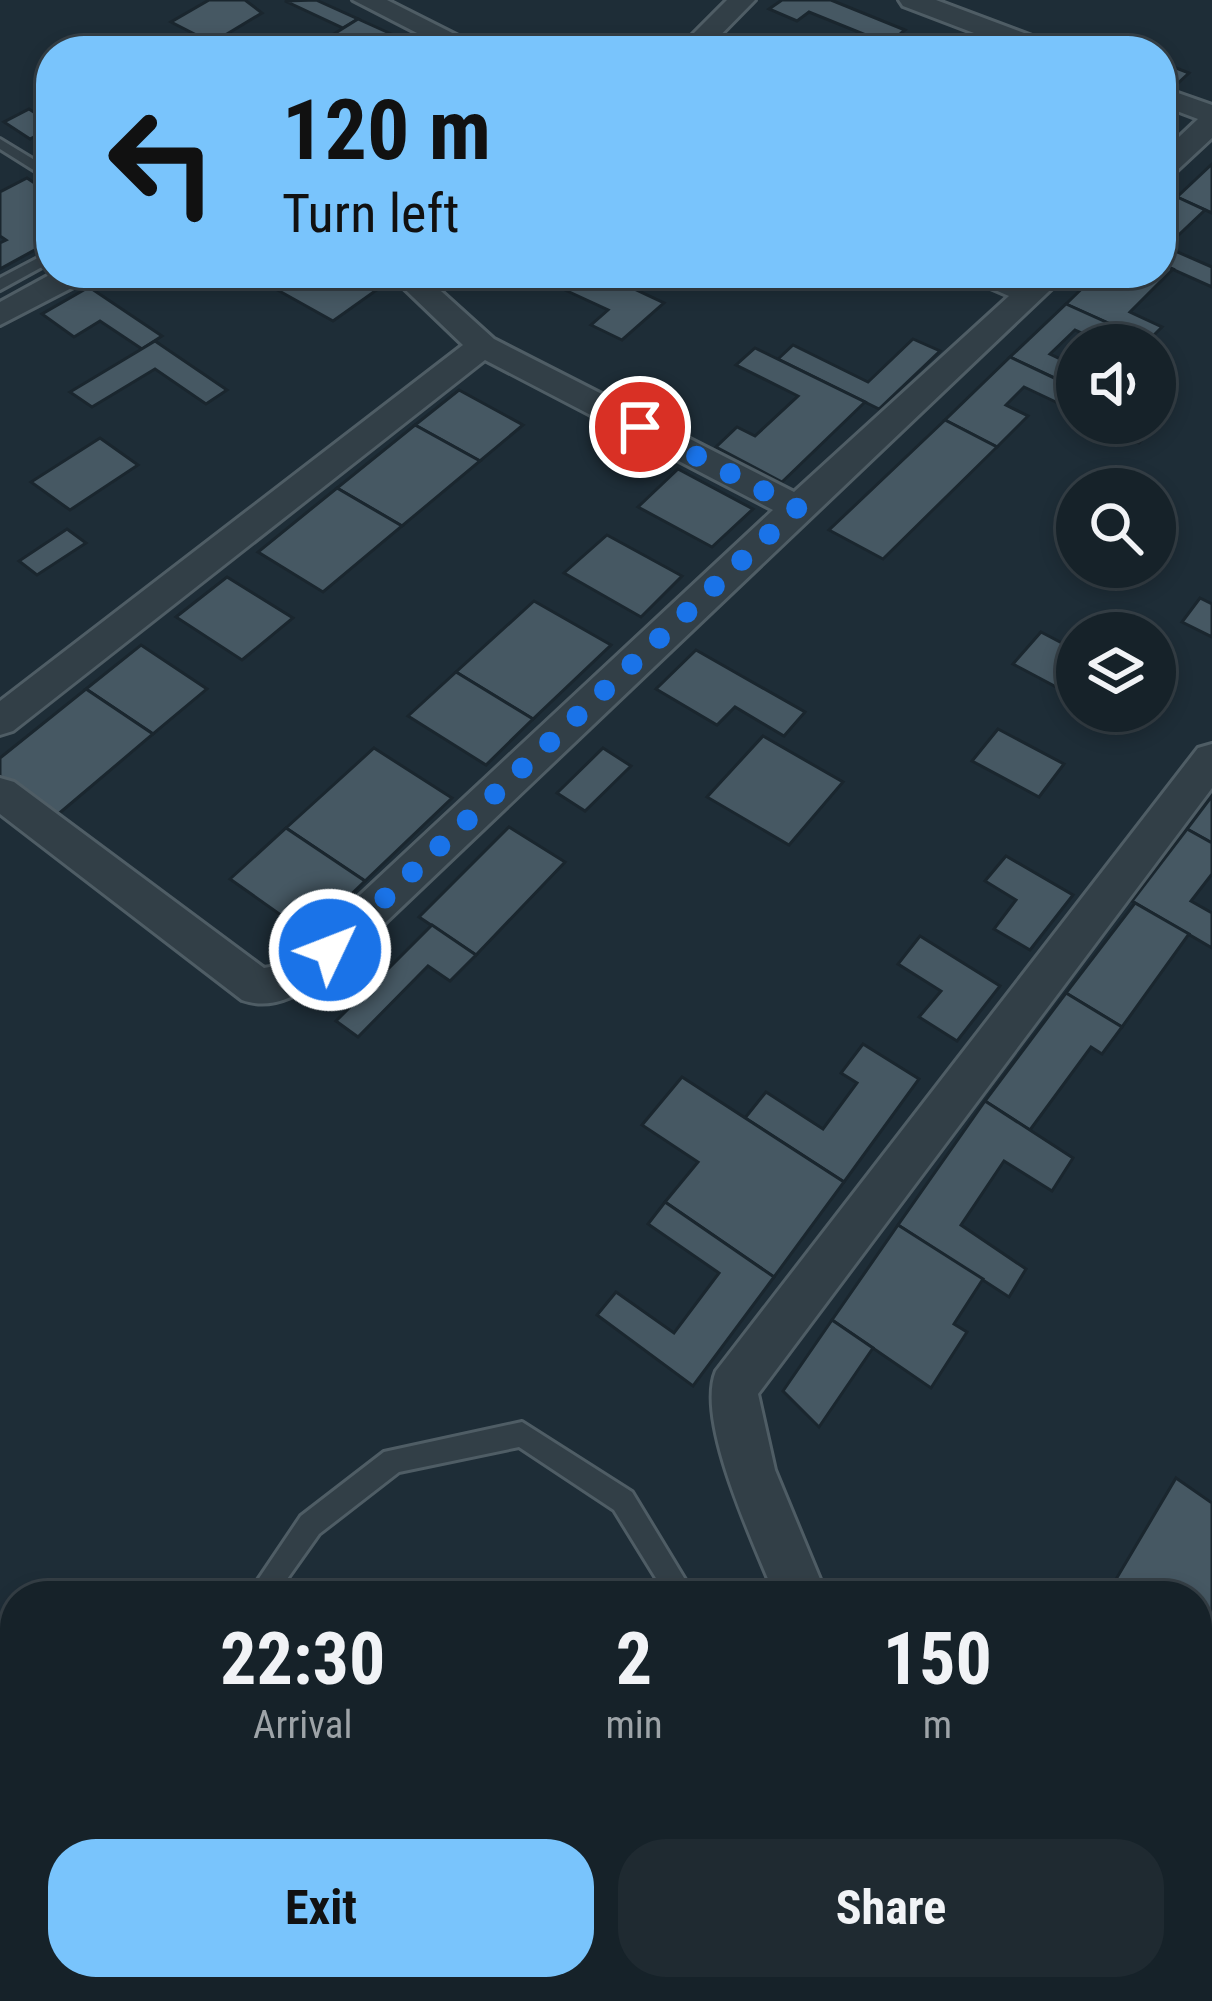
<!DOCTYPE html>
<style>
body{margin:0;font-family:"Roboto Condensed",sans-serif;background:#1f2a31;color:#f1f3f6;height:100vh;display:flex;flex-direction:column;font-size:45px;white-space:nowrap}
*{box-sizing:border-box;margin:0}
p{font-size:39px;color:#9ea4a8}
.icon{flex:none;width:66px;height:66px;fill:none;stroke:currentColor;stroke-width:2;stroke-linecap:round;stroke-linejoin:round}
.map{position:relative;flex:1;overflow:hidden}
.drawer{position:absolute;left:0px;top:1581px;width:1212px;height:420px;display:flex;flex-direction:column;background:#162229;border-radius:48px 48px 0 0;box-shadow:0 6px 18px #0003,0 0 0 3px #353f46}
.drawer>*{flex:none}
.hud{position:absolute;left:36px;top:36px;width:1140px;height:252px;border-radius:48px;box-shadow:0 6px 18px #0003,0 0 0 3px #353f46;background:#79c4fc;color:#111;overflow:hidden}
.controls{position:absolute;left:1056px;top:324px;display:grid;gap:24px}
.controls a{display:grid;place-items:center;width:120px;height:120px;border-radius:50%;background:#162229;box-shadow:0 6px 18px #0003,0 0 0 3px #353f46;font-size:60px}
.pin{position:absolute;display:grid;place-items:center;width:102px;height:102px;color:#fff;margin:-51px;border:6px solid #fff;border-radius:50%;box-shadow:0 3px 12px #0007}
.me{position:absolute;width:132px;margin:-66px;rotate:47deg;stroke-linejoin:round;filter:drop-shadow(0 0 9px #0008)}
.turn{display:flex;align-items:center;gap:42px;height:252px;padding:0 48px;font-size:54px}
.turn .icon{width:156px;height:156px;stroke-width:2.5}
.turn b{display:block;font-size:84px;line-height:102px}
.eta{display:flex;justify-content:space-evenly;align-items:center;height:204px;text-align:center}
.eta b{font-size:72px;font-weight:700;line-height:84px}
.action{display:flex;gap:24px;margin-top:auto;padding:24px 48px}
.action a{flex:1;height:138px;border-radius:48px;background:#79c4fc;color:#111;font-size:48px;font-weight:700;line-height:138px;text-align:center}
.action a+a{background:#1f2a31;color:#f1f3f6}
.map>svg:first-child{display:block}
.building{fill:#465863;stroke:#1a262e;stroke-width:3}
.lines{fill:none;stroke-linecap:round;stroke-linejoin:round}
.service-casing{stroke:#4f5d65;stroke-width:6}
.minor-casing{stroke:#4f5d65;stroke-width:6}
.service{fill:#323f47;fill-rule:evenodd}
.minor{fill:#323f47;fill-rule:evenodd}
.route{stroke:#1a73e8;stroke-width:21;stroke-dasharray:0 37.8}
</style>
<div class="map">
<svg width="1212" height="2001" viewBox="0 0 1212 2001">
<rect width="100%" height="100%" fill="#1e2d37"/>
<g class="building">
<polygon points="209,0 245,0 262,13 212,43 171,22"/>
<polygon points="316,0 358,19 343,28 285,1"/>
<polygon points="782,0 831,0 905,30 888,44 809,12 797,21 769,9"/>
<polygon points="358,19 429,51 313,47"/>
<polygon points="919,35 957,51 902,49"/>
<polygon points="1161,62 1189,73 1177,84 1161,78"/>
<polygon points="29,109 51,123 51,128 30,139 4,122"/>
<polygon points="1212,164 1212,213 1177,197"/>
<polygon points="27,178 51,194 51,241 0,269 0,243 6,240 0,236 0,192"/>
<polygon points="1177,197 1205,210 1166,247 1212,267 1212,287 1161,264 1161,213"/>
<polygon points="1161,264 1173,269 1130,312 1162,327 1148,341 1066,304 1098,273 1161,273"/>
<polygon points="263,273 348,273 378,289 333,321 256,278"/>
<polygon points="585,273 600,273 664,303 622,340 591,325 608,310 565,290"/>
<polygon points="89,287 162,336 142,349 100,321 74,337 42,314"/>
<polygon points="1066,304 1148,341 1108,345 1075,330 1050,354 1077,367 1077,378 1070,385 1010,357"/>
<polygon points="913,339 940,351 879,409 778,359 793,345 868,382"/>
<polygon points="155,341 227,390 206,404 155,369 92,407 70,392"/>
<polygon points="755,348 865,402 782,482 716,447 737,427 755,436 798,396 736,365"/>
<polygon points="1010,357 1077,389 1077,412 1024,387 1006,405 1028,416 997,447 945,420"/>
<polygon points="459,390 523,425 480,461 415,425"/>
<polygon points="945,420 997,447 883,559 829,530"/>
<polygon points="1099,423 1148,423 1154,426 1139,443"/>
<polygon points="415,425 480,461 402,526 337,488"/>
<polygon points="100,438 138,465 70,510 31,482"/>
<polygon points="678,469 753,509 712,547 638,507"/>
<polygon points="337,488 402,526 323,592 258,552"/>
<polygon points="67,529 86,543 37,575 19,561"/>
<polygon points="607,535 682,576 641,617 564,573"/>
<polygon points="227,577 293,618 242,660 176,617"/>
<polygon points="1200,598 1212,604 1212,637 1182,622"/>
<polygon points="534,601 611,645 533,719 456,672"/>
<polygon points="1041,632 1077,651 1077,698 1013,664"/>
<polygon points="141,645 207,689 153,734 86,689"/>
<polygon points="696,650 805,712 784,736 735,707 717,725 656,689"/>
<polygon points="456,672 533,719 486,765 408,716"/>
<polygon points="86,689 153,734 56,816 0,776 0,758"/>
<polygon points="998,729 1064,764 1039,797 972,761"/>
<polygon points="763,736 843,782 789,845 707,797"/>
<polygon points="374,748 452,798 365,881 286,828"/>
<polygon points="603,748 631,766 585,811 557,793"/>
<polygon points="1212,796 1212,843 1187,829"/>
<polygon points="509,827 565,862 476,955 419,917"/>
<polygon points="286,828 365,881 309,935 230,879"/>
<polygon points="1187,829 1212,843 1212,874 1191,901 1212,913 1212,948 1132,901"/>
<polygon points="1006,856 1073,895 1030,950 994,929 1016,900 985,881"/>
<polygon points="1135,903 1189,934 1122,1027 1066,993"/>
<polygon points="432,925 476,955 450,981 428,966 358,1037 336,1021"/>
<polygon points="920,936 1000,986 957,1041 919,1017 941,991 898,964"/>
<polygon points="1066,993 1122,1027 1102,1054 1091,1047 1030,1130 985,1101"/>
<polygon points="863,1044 919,1079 844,1182 745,1118 766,1092 823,1129 857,1083 841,1073"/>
<polygon points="682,1077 844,1182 774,1277 665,1202 698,1162 642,1125"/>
<polygon points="985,1101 1073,1158 1052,1191 1004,1161 961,1225 1026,1269 1009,1297 898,1225"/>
<polygon points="665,1202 774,1277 693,1386 597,1315 616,1292 674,1333 719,1273 648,1224"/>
<polygon points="898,1225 983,1279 954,1324 967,1332 931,1388 832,1320"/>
<polygon points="832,1320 873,1348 819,1427 783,1391"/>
<polygon points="1176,1478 1212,1503 1212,1659 1197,1648 1197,1596 1126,1596 1112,1586"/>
<polygon points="442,1986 476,1986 482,2001 449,2001"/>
</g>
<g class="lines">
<g class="service-casing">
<g id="service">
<polygon points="0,139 51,170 51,181 0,149"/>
<polygon points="51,251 51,262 0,290 0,278"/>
<polygon points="522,1422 632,1492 695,1596 667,1596 614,1510 519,1447 399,1472 319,1534 275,1596 247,1596 301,1516 384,1452"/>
<polygon points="0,1697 15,1700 15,1726 0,1723"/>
<polygon points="895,1986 969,1986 981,1991 985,2001 912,2001 899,1996"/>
</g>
</g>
<g class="minor-casing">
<g id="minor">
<polygon points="353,0 387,0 488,51 452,51"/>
<polygon points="727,0 755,0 705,51 676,51"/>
<polygon points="899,0 936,0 1056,45 1060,51 1021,51 903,6"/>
<polygon points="1161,87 1212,105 1212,138 1171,176 1161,179 1161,154 1198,119 1161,105"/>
<polygon points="53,273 91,273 87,280 0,325 0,302"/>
<path d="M388,273H421L494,339L794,492L1009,296L972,280L968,273H1010L1027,280L1035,273H1068L345,961C314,983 282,1014 242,1000L0,814V778L14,782L264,968L270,967L315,937L773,510L485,360L13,731L0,735V701L463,345Z"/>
<path d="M1212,744V788L758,1394L775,1470L827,1596H775C755,1545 695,1421 716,1371L1198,748Z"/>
<polygon points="945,1986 1005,1986 1011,2001 952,2001"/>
</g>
</g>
<use href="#service" class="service"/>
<use href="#minor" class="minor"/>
</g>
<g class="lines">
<polyline class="route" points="330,950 797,508 640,427"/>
</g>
</svg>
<div class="controls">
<a><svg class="icon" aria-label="sound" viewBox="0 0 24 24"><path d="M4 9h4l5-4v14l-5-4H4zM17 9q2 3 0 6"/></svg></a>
<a><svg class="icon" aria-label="search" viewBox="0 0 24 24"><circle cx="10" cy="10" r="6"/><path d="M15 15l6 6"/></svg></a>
<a><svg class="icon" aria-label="layers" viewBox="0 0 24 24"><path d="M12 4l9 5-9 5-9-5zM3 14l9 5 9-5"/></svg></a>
</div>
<div class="pin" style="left:640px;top:427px;background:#d93025"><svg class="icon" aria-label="arrive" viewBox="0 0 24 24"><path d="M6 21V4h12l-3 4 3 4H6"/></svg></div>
<svg class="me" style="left:330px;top:950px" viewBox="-20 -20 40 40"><circle r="17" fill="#1a73e8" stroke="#fff" stroke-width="3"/><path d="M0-11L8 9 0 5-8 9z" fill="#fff"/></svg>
<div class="hud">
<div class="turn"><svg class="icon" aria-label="left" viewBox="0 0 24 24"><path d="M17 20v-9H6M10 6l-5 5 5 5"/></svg><div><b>120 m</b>Turn left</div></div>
</div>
<section class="drawer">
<div class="eta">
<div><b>22:30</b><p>Arrival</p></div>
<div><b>2</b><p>min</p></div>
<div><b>150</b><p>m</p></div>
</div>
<div class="action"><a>Exit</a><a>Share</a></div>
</section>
</div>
